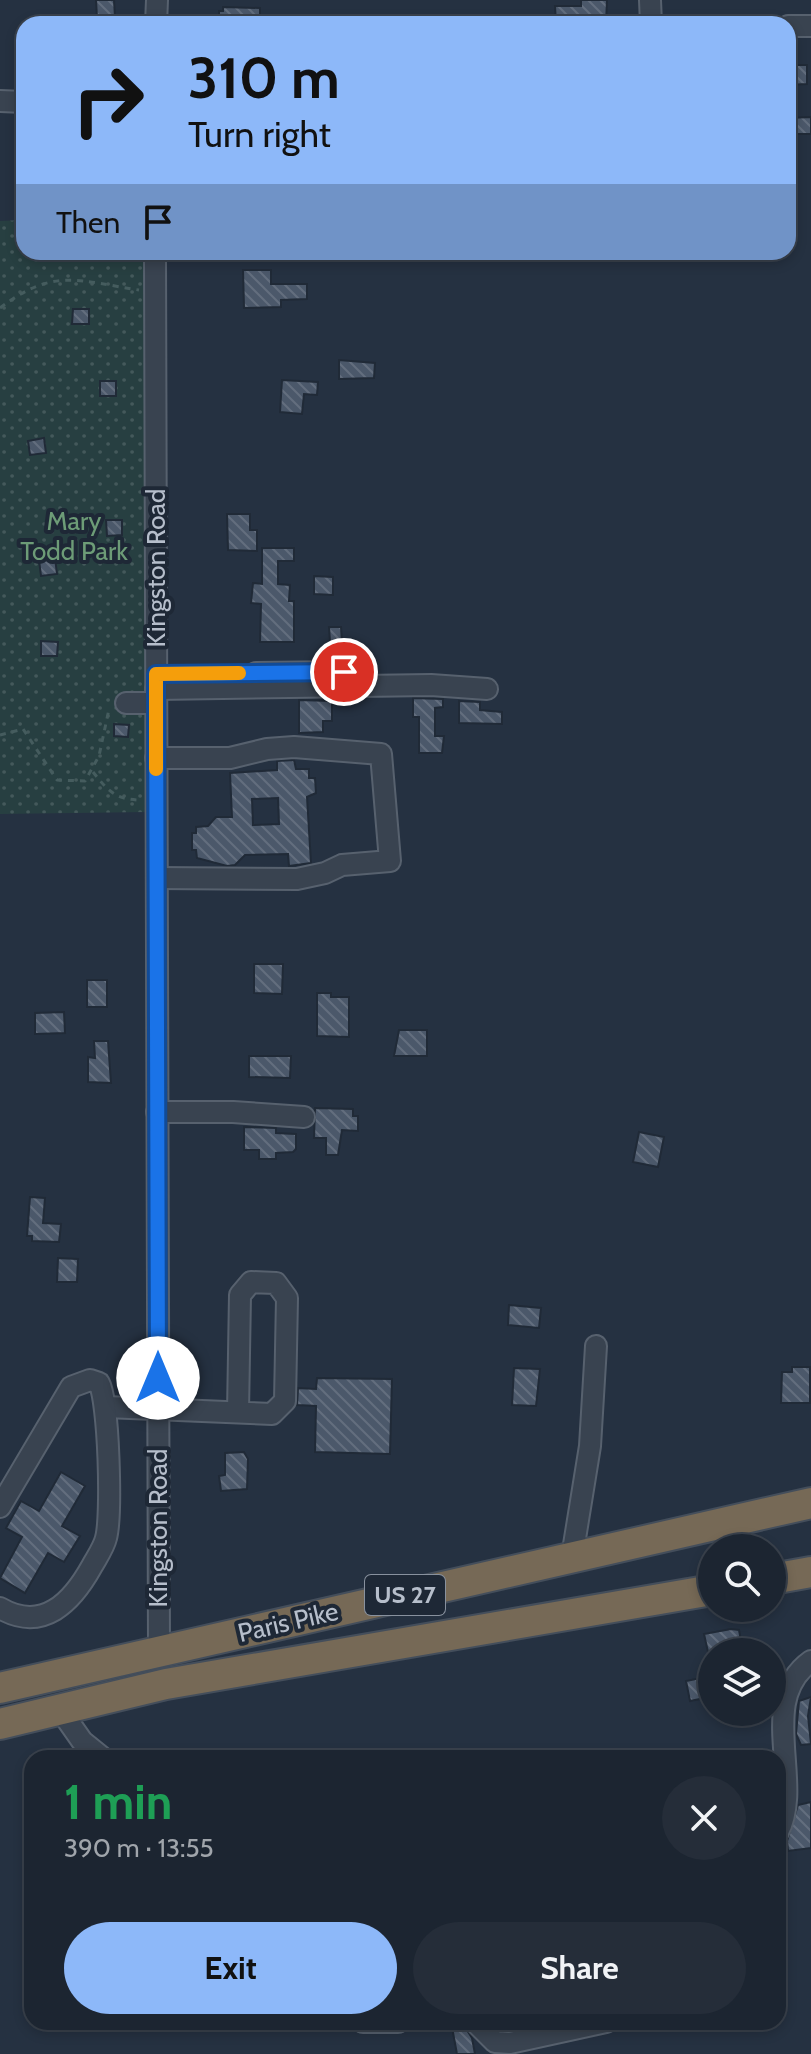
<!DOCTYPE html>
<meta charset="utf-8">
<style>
body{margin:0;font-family:Cabin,sans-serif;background:#252d39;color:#f1f3f6;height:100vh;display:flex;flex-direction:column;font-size:30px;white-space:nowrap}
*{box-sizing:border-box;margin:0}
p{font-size:26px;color:#a0a5ab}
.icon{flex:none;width:44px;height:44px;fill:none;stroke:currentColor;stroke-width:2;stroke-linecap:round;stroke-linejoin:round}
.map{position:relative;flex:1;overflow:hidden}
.drawer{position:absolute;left:24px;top:1750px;width:762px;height:280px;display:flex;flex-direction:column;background:#1c2531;border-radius:24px;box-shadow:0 4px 12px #0003,0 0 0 2px #3a424d}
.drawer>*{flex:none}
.top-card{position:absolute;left:16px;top:16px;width:780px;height:244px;border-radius:24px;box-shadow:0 4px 12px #0003,0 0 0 2px #3a424d;background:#8db8f9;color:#111;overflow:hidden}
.controls{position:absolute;left:698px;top:1534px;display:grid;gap:16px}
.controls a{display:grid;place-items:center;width:88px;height:88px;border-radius:50%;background:#1c2531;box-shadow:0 4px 12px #0003,0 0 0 2px #3a424d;font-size:40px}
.pin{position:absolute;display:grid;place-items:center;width:68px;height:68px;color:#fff;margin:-34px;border:4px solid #fff;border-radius:50%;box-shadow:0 2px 8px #0007}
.me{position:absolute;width:88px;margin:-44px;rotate:0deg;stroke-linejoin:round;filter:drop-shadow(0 0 6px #0008)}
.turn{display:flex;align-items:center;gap:28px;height:168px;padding:0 40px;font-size:36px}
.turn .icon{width:104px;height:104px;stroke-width:2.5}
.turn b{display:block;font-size:56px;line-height:68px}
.then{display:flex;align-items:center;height:76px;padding:0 40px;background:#0003;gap:16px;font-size:30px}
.round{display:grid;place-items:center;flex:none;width:84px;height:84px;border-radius:42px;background:#252d39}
.headline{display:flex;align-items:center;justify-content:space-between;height:136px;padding:0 40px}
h1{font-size:48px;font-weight:800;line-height:60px;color:#1e9e55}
.cta{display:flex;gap:16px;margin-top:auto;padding:16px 40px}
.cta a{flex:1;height:92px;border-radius:48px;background:#8db8f9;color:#111;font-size:32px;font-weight:800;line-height:92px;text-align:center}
.cta a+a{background:#252d39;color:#f1f3f6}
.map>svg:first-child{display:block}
.park{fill:url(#park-dots)}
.building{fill:url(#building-back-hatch);stroke:#202a37;stroke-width:2;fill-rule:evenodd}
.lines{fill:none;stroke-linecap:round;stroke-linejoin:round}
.minor-casing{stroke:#57616e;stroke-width:24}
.highway-casing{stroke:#444e5b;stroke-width:34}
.path{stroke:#455c5e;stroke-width:3;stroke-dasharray:6 6;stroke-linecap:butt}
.minor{stroke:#394350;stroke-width:20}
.highway{stroke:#766956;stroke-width:30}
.route-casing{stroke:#114b97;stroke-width:20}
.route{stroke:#1a73e8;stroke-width:14}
.slow{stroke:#f59e0b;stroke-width:14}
.labels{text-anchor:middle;stroke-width:8;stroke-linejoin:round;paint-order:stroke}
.shield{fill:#1e2836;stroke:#88919e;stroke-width:2}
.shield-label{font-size:24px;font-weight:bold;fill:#b6becb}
.park-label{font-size:26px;fill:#6d9c77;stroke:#1e2836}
.street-label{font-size:26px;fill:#b6becb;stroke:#1e2836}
</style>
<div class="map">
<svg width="811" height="2054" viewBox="0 0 811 2054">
<defs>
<pattern id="park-dots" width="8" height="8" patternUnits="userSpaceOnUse" patternTransform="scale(2)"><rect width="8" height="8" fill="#273f41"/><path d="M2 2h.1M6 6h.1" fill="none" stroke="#44595b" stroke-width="1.8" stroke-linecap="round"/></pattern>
<pattern id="building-back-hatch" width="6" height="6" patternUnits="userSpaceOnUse" patternTransform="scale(2)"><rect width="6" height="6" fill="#4b586a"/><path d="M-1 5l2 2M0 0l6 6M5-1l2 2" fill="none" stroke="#636e7e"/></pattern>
</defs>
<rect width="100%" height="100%" fill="#253141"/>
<polygon class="park" points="24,220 24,252 149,252 147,812 0,814 0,221"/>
<g class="building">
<polygon points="96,0 114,0 115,17 97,18"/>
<polygon points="581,0 607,0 606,24 556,23 555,6 581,6"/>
<polygon points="223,7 260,8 260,24 219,24 219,11 223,11"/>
<polygon points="788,65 807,65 807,84 788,85"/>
<polygon points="811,117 811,134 788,134 788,118"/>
<polygon points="243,270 271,270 271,284 307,284 307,299 281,300 281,307 244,308"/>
<polygon points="73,309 89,309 89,324 72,324"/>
<polygon points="339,360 375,363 374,378 339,379"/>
<polygon points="282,380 318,382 317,395 304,394 302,414 280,412"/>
<rect x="100" y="381" width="16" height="15"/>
<polygon points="44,438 46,453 30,455 28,441"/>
<polygon points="227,514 250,514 250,530 257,530 257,551 228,550"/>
<polygon points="106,520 122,520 122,535 107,536"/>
<polygon points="262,548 294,548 294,561 278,561 278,584 290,585 289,601 294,601 294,642 260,642 261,604 251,603 253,583 262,584"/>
<polygon points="55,558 57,574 41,576 39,560"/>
<polygon points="314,576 333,577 333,595 314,594"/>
<polygon points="329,627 341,627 342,642 330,642"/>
<polygon points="41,641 58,642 57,656 41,656"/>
<polygon points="413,698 443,699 443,707 435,708 435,736 444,736 442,753 419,753 419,717 413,717"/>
<polygon points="299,700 332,701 332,721 323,721 323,732 299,733"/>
<polygon points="459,701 480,702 480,710 502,712 502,724 459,723"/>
<polygon points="114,724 129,725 128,737 114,736"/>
<path d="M294,760L296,769H309V778H315L316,793L307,797L311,863L289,866L288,854L245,855L235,865L227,866L197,858L196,850H192V833H196V827L208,826L216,817H232L230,773L277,770V761ZM278,798L279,824L253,825L252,799Z"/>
<polygon points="254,964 283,964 282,994 254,993"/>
<rect x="87" y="980" width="20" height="27"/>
<polygon points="317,993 331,993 331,997 349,997 349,1037 317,1036"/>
<polygon points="64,1012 65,1033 35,1034 35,1013"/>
<polygon points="399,1030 427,1030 427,1056 394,1056"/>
<polygon points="94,1041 108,1041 111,1083 88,1082 88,1057 95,1058"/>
<polygon points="249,1056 291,1056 290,1078 249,1077"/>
<polygon points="315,1108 353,1109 353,1116 358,1116 358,1131 342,1130 338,1155 326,1155 326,1138 314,1138"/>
<polygon points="244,1127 276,1128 276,1133 296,1134 296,1149 293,1152 276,1153 276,1159 259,1159 259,1150 244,1150"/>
<polygon points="639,1132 664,1137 658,1167 633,1162"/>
<polygon points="30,1197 45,1198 43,1223 61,1224 59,1242 32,1241 32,1236 27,1236"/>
<polygon points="58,1258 78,1259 77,1282 57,1282"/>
<polygon points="509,1305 541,1308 539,1328 508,1325"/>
<polygon points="792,1367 810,1367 810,1403 781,1403 782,1372 792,1372"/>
<polygon points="514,1368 540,1369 536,1406 512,1405"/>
<polygon points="317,1378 392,1379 390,1454 315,1452 316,1406 297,1405 298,1388 316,1389"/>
<polygon points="244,1452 248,1459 247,1489 221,1491 219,1476 225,1475 225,1453"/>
<polygon points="61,1472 85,1486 62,1526 80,1536 64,1562 48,1553 25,1593 0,1578 22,1537 6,1528 21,1501 39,1511"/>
<polygon points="731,1629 739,1630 742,1646 734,1648 735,1652 708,1652 704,1634"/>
<polygon points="706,1677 710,1697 690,1701 686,1681"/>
<polygon points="811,1697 808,1716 811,1744 801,1745 796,1734 799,1701"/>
<polygon points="811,1802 811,1848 788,1851 787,1841 798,1805"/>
<polygon points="451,2022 462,2022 472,2038 475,2054 457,2054"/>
</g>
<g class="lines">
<g class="minor-casing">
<g id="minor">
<polyline points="650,0 651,24"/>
<polyline points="156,24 157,0"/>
<polyline points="788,26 811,26"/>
<polyline points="0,101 24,102"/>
<polyline points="155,252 159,1651"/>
<polyline points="256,673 344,672"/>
<polyline points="156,689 431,685 487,689"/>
<polyline points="126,703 156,703"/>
<polyline points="156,758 230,758 267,749 294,747 381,754 390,861 342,865 325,873 297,879 157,878"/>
<polyline points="157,1112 233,1112 304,1117"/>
<polyline points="106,1407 272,1414 285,1401 287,1298 276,1283 251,1282 240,1295 238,1412"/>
<path d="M0,1507L71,1387L90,1380L99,1383C109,1401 112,1516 106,1538C104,1547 97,1557 92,1566C72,1602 43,1633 0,1608"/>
<polyline points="572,1557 590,1446 596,1346"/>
<polyline points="61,1711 82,1741 103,1758"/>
<path d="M778,1832C804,1782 756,1700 811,1661"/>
<polyline points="363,2022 398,2022"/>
<polyline points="475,2022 495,2042 510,2043 606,2022"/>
</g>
</g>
<g class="highway-casing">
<g id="highway">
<polyline points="772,1579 811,1572"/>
<polyline points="0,1688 811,1503"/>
<polyline points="0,1724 166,1684 712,1590"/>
</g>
</g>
<g class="path">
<path d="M0,308C54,267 78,281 139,290"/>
<polyline points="0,735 23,729 57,780 85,781 99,756 109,709"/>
<path d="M93,772C108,791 116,800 141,800"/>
</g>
<use href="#minor" class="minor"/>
<use href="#highway" class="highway"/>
</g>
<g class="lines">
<g class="route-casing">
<polyline id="route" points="158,1378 156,674 344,672"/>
</g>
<use href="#route" class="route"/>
<polyline class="slow" points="156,769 156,674 239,673"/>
</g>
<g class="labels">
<rect class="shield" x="365" y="1575" width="80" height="40" rx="6"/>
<g class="shield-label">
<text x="405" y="1603">US 27</text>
</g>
<g class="park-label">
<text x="74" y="530">Mary<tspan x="74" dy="30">Todd Park</tspan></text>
</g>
<g class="street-label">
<text transform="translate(156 568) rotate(-90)" y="9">Kingston Road</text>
<text transform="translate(158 1528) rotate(-90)" y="9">Kingston Road</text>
<text transform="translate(288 1622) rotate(-13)" y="9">Paris Pike</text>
</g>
</g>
</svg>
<div class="controls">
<a><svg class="icon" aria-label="search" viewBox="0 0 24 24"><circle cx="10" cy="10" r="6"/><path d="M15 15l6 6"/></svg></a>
<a><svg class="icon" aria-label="layers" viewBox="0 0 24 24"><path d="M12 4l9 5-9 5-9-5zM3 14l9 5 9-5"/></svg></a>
</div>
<div class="pin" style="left:344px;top:672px;background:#d93025"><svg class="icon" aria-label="arrive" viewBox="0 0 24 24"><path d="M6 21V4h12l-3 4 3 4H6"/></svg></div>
<svg class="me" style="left:158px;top:1378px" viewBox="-20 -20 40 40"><circle r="19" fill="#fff"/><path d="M0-13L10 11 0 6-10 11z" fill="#1a73e8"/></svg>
<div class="top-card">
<div class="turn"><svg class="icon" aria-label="right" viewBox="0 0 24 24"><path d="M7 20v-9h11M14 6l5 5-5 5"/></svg><div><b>310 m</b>Turn right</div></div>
<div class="then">Then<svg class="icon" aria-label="arrive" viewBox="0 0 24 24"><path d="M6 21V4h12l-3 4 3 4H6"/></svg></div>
</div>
<section class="drawer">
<div class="headline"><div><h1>1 min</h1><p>390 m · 13:55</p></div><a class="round"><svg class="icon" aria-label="close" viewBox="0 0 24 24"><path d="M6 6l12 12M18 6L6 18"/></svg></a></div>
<div class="cta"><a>Exit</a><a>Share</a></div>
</section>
</div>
